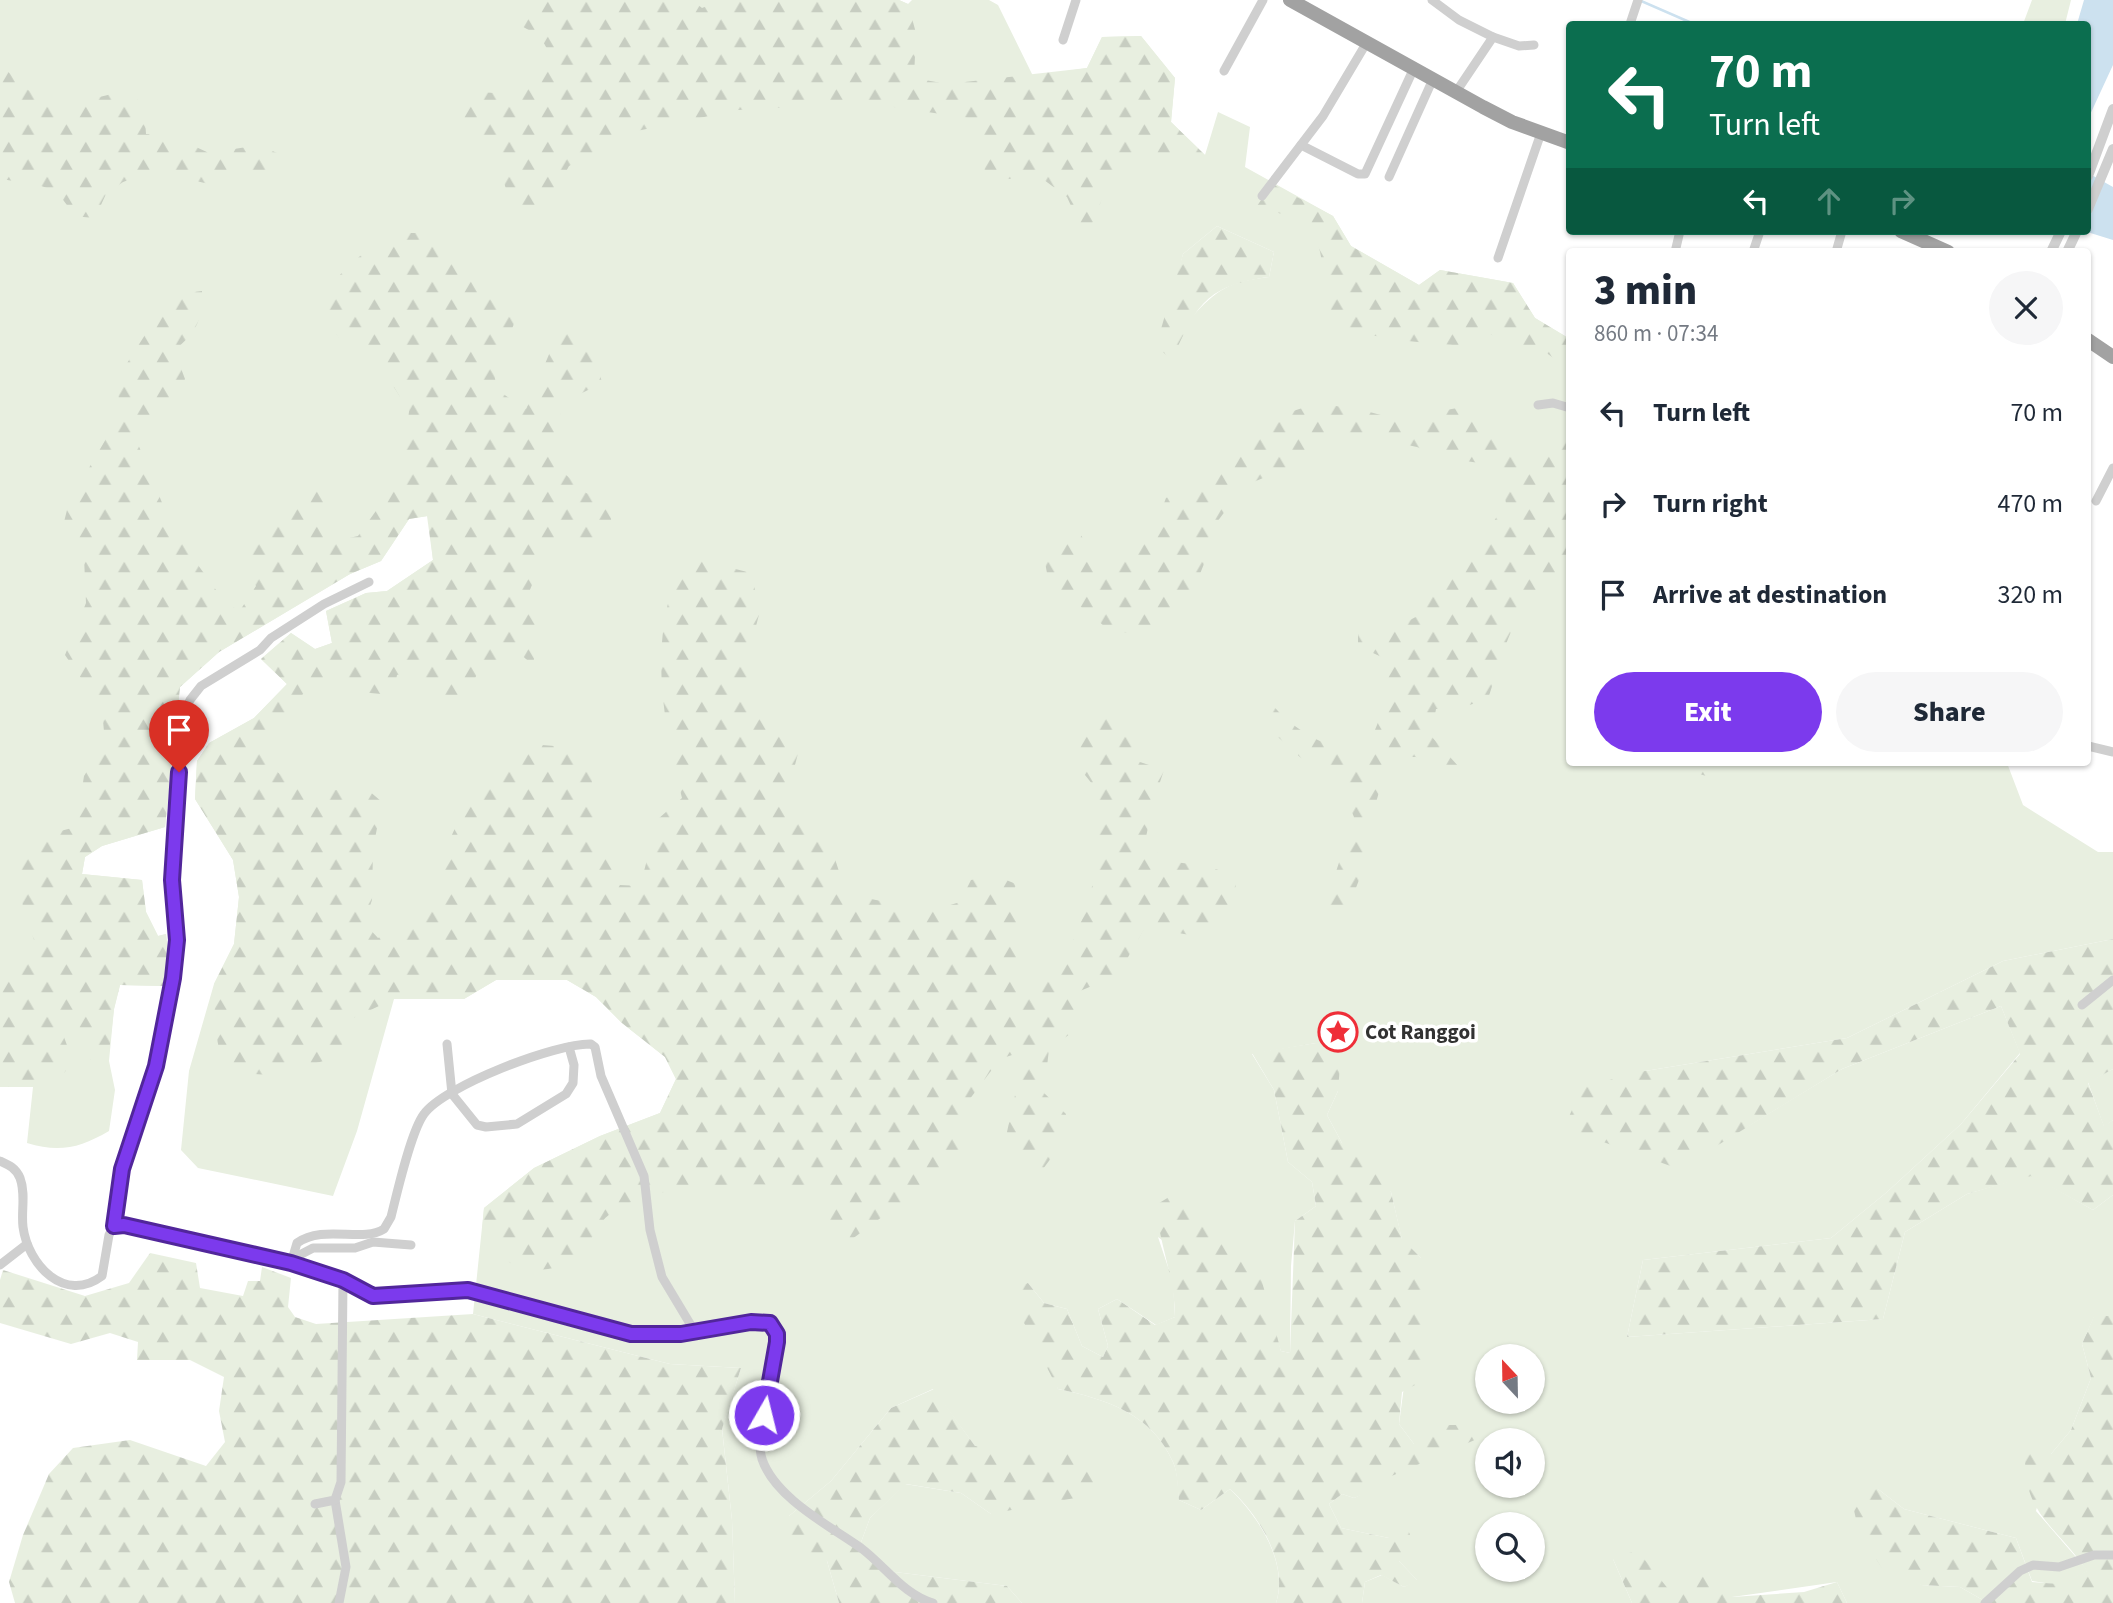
<!DOCTYPE html>
<meta charset="utf-8">
<style>
body{margin:0;font-family:"Source Sans 3",sans-serif;background:#f6f6f7;color:#1f2937;height:100vh;display:flex;flex-direction:column;font-size:26px;white-space:nowrap}
*{box-sizing:border-box;margin:0}
p{font-size:23px;color:#747a83}
.icon{flex:none;width:38px;height:38px;fill:none;stroke:currentColor;stroke-width:2;stroke-linecap:round;stroke-linejoin:round}
.map{position:relative;flex:1;overflow:hidden}
.details{position:absolute;left:1566px;top:248px;width:525px;height:518px;display:flex;flex-direction:column;background:#fff;border-radius:7px;box-shadow:0 2px 5px #0004}
.details>*{flex:none}
.banner{position:absolute;left:1566px;top:21px;width:525px;height:214px;border-radius:7px;box-shadow:0 2px 5px #0004;background:#0b6e4f;color:#fff;overflow:hidden}
.needle{width:46px;rotate:338deg}
.buttons{position:absolute;left:1475px;top:1344px;display:grid;gap:14px}
.buttons a{display:grid;place-items:center;width:70px;height:70px;border-radius:50%;background:#fff;box-shadow:0 2px 5px #0004;font-size:35px}
.pin{position:absolute;display:grid;place-items:center;width:60px;height:60px;color:#fff;margin:-72px -30px;border-radius:50% 50% 50% 0;rotate:-45deg;box-shadow:0 0 7px #0007}
.pin .icon{rotate:45deg}
.me{position:absolute;width:77px;margin:-38px;rotate:8deg;stroke-linejoin:round;filter:drop-shadow(0 0 5px #0008)}
.turn{display:flex;align-items:center;gap:24px;height:147px;padding:0 28px;font-size:32px}
.turn .icon{width:91px;height:91px;stroke-width:2.5}
.turn b{display:block;font-size:49px;line-height:60px}
.lanes{display:flex;align-items:center;height:66px;padding:0 28px;background:#0003;justify-content:center;gap:35px;direction:ltr}
.lanes .off{opacity:.35}
.round{display:grid;place-items:center;flex:none;width:74px;height:74px;border-radius:37px;background:#f6f6f7}
.overview{display:flex;align-items:center;justify-content:space-between;height:119px;padding:0 28px}
h1{font-size:42px;font-weight:800;line-height:52px}
.primary-button{display:flex;gap:14px;margin-top:auto;padding:14px 28px}
.primary-button a{flex:1;height:80px;border-radius:42px;background:#7c3aed;color:#fff;font-size:28px;font-weight:800;line-height:80px;text-align:center}
.primary-button a+a{background:#f6f6f7;color:#1f2937}
ul{padding:0;list-style:none}
li{display:flex;align-items:center;gap:21px;height:91px;padding:0 28px}
li div{flex:1}
li b{display:block;font-size:26px}
li em{font-style:normal}
.map>svg:first-child{display:block}
.grass{fill:#e8efe0;fill-rule:evenodd}
.forest{fill:url(#forest-firs)}
.water{fill:#cce1ef}
.lines{fill:none;stroke-linecap:round;stroke-linejoin:round}
.stream{stroke:#cce1ef;stroke-width:2.5}
.minor{stroke:#cfcfcf;stroke-width:9}
.tertiary{stroke:#cfcfcf;stroke-width:10}
.trunk{stroke:#a2a2a2;stroke-width:14}
.route-casing{stroke:#51269a;stroke-width:18}
.route{stroke:#7c3aed;stroke-width:12}
.labels{text-anchor:middle;stroke-width:7;stroke-linejoin:round;paint-order:stroke}
.poi-label{font-size:21px;font-weight:bold;fill:#323232;stroke:#fff;text-anchor:start}
</style>
<div class="map">
<svg width="2113" height="1603" viewBox="0 0 2113 1603">
<defs>
<pattern id="forest-firs" width="22" height="20" patternUnits="userSpaceOnUse" patternTransform="scale(1.75)"><rect width="22" height="20" fill="#e8efe0"/><path d="M5 1l3.5 6h-7zM16 11l3.5 6h-7z" fill="#c7cdc1"/></pattern>
</defs>
<rect width="100%" height="100%" fill="#fff"/>
<g class="grass">
<path d="M0,0H899L908,4L912,0H989L998,5L1033,76L1087,68L1102,37L1141,36L1175,78L1171,122L1205,155L1218,112L1250,127L1245,167L1333,216L1351,246L1419,285L1440,270L1513,283L1535,318L1570,339V763H2007L2023,805L2098,852H2113V939L2003,961L1847,1038L1645,1071L1679,1168L1842,1069L2001,1006L2020,1053L1961,1124L1887,1192L1831,1238L1643,1260L1627,1337L1883,1319L1905,1232L1967,1194L2031,1175L2093,1210L2113,1195V1316L2094,1317L2082,1344L2091,1378L2071,1430L2051,1454L2036,1511L2088,1571L2058,1585L2032,1581L2016,1538L1904,1509L1878,1489L1921,1585L1960,1587L1988,1603H1847L1837,1582L1732,1597L1669,1591L1613,1559L1632,1603H1362L1365,1582L1382,1575L1404,1587L1417,1580L1399,1561L1389,1538L1341,1528L1329,1504L1342,1494L1354,1498C1381,1487 1396,1466 1414,1444L1399,1424L1421,1258L1402,1240L1391,1192L1342,1143L1327,1115L1338,1091L1316,1043L1252,1054L1274,1090L1288,1162L1312,1182L1316,1206L1295,1221L1291,1266L1290,1353L1281,1351L1271,1322L1158,1237L1173,1282L1175,1317L1156,1325L1117,1299L1098,1309L1108,1346L1103,1357L1082,1346L1067,1309L1044,1303L1028,1283L1058,1389C1106,1399 1152,1414 1173,1462C1178,1473 1178,1488 1179,1500L1201,1510L1230,1489C1258,1516 1289,1563 1276,1603H1022L1007,1586L887,1571L860,1545L870,1518L905,1484L961,1493L991,1514L975,1446L933,1389L891,1408L831,1481L789,1516L827,1561L839,1603H735L732,1520L722,1428L741,1368L670,1364L473,1314L484,1208L534,1168L600,1136L660,1113L676,1079L665,1057L622,1023L596,997L567,980H496L464,999H394L357,1131L333,1196L198,1168L181,1150L189,1071L214,984L234,944L239,897L233,860L195,799L197,761L209,743L254,718L287,684L261,659L291,633L315,649L332,643L326,611L366,593L387,591L433,560L428,516L409,519L381,561L350,574L219,652L180,687L165,827L102,846L85,857L82,874L142,880L146,912L158,936L166,934L169,961L163,986L120,985L114,1009L109,1061L115,1090L109,1131C80,1148 59,1153 27,1143L33,1087H0ZM1217,226L1274,252L1269,277C1229,282 1218,288 1191,318L1172,300L1183,254ZM1488,1356H1533V1402H1488ZM1488,1440H1533V1486H1488ZM1488,1524H1533V1570H1488Z"/>
<polygon points="2032,0 2071,0 2065,24 2023,24"/>
<polygon points="2113,1069 2113,1120 2104,1127 2088,1082"/>
</g>
<g class="forest">
<polygon points="523,0 692,0 702,8 722,0 899,0 908,4 916,33 914,78 947,84 1087,68 1102,37 1141,36 1175,78 1171,122 1206,156 1144,154 1110,179 1086,239 1067,197 1036,174 987,183 975,119 866,103 738,110 627,133 569,166 537,225 511,205 496,157 461,131 467,91 494,93 538,76 551,56 540,36 512,21"/>
<path d="M0,63C49,116 60,108 125,90L144,105L146,134L172,136L209,153L259,145L286,157L289,174L237,176L209,184L153,171L123,182L106,194L95,218L72,216C60,182 32,184 0,179Z"/>
<path d="M1272,184L1333,216L1351,246L1419,285L1440,270L1513,283L1535,318L1570,339V370L1541,349L1509,346L1481,328L1467,346C1440,344 1360,340 1341,323C1312,297 1334,252 1306,226C1296,216 1271,212 1257,206Z"/>
<path d="M1217,226L1274,252L1269,277C1206,286 1197,304 1172,360L1156,346L1183,254Z"/>
<path d="M396,233H422L473,267L485,296L505,308L515,321L507,342L492,360L497,390L526,409L558,333L577,330L595,353L602,383L566,401L556,424L552,462L586,493L612,501L610,541H550L527,597L542,611L533,665L519,653L478,672L456,720L417,670L397,675L393,695L359,692L346,675L318,692L303,694L274,732L264,755C283,792 331,791 368,790L382,802L373,849L372,900L364,923L378,938L436,909L444,852L469,798L511,750L542,745L592,749V800L598,841L620,885L640,886L658,819L682,798C665,730 650,655 673,586C678,574 689,561 696,550L720,565L751,573L760,611L748,656L750,694L760,715L782,725L801,742L784,807L802,823L824,825L845,890L866,898L931,911L960,902L971,880L994,875L1016,884L1011,903L1023,929L1018,987L1036,988L1066,958L1085,912L1097,868L1088,828L1098,820L1093,785L1077,765L1074,738L1087,721L1105,716L1130,736L1137,761L1164,770L1153,803L1145,842L1167,861L1206,866L1237,876L1232,911L1212,939L1145,927L1118,975L1080,991L1077,1029L1049,1049L1044,1093L1066,1114L1063,1142L1040,1173L1017,1162L1007,1132L1017,1086L1018,1053L1000,1059L966,1104L962,1158L844,1245L830,1227L824,1187C764,1184 661,1177 610,1214C597,1223 587,1249 578,1263C526,1274 515,1278 482,1231L484,1208L534,1168L600,1136L660,1113L676,1079L665,1057L622,1023L596,997L567,980H496L464,999H394L349,1020L339,1057L270,1075L223,1072L215,1027L214,984L234,944L239,897L233,860L195,799L197,761L209,743L254,718L287,684L261,659L291,633L315,649L332,643L326,611L366,593L387,591L433,560L427,516L409,519L381,561L350,574L219,652L180,687L165,827L102,846L85,857L82,874L142,880L146,912L158,936L166,934L169,961L163,986L120,985L114,1009L108,1061L91,1060L74,1012L58,1021L71,1056L65,1072L34,1087H0V964L41,961L23,907L13,859L29,839L76,827L84,776L105,743L102,709L65,655L86,603L84,557L63,526L69,502L120,415L117,379L157,316L161,296L202,291C203,319 196,334 174,350L185,379L172,409L149,419L138,444L174,532L219,594L239,612L256,586L246,572L258,526L287,520L310,472L325,487L322,531L336,541L358,536L403,473L409,411C397,392 384,370 368,354C361,346 346,347 340,339C303,288 358,255 396,233Z"/>
<path d="M1318,403L1366,411L1414,424L1432,422L1446,410L1469,406L1493,426L1503,452L1542,453L1570,419V570C1519,579 1502,658 1488,699L1457,709H1436L1431,736L1459,767L1437,773L1416,757H1392C1385,776 1377,795 1373,815C1361,864 1367,889 1327,928L1326,902L1354,817L1337,779L1301,758L1268,728L1262,703H1271C1294,732 1327,747 1362,755C1379,727 1391,693 1388,660L1358,646V633L1382,635L1425,612L1426,600L1442,575L1466,563L1506,503L1500,477L1479,463L1440,457L1417,447L1351,433L1324,441L1303,461L1244,486L1211,530L1208,554L1189,601L1163,627L1129,633L1108,630L1089,612L1057,593L1047,573L1043,552L1066,527L1078,530L1085,542L1081,559L1098,567L1119,560L1158,519L1166,498L1181,490H1203L1290,412Z"/>
<polygon points="1677,763 1714,763 1713,778 1679,768"/>
<polygon points="2113,939 2113,1069 2088,1083 2104,1126 2113,1120 2113,1195 2093,1210 2031,1176 1967,1194 1905,1232 1883,1319 1627,1337 1643,1260 1831,1238 1887,1192 1961,1124 2020,1054 2001,1006 1842,1069 1679,1169 1564,1128 1582,1087 1645,1071 1847,1038 2003,961"/>
<path d="M1316,1043L1341,1052L1338,1091L1327,1115L1342,1143L1367,1148L1391,1192L1402,1239L1421,1258L1426,1359L1417,1384L1402,1392L1399,1424L1414,1444L1445,1425H1471L1477,1439L1387,1478L1367,1493L1354,1498L1342,1494L1329,1504L1341,1528L1389,1538L1407,1527L1412,1540L1399,1561L1418,1581L1404,1587L1381,1575L1365,1582L1362,1603H1276C1289,1564 1259,1515 1230,1489L1201,1510L1179,1500C1177,1488 1178,1473 1173,1462C1152,1414 1106,1399 1058,1389L1020,1315L1014,1288L1028,1283L1044,1303L1067,1309L1082,1346L1103,1357L1108,1346L1098,1309L1117,1299L1155,1325L1175,1317C1175,1278 1159,1244 1156,1205L1169,1197L1241,1246L1261,1278L1281,1351L1290,1353L1295,1221L1316,1206L1312,1182L1288,1162L1274,1090L1252,1053Z"/>
<polygon points="150,1253 196,1263 200,1288 243,1296 248,1281 260,1281 262,1267 291,1278 288,1307 295,1317 316,1324 473,1314 670,1364 741,1368 722,1429 732,1520 735,1603 15,1603 9,1582 23,1535 49,1474 73,1448 130,1440 206,1466 225,1442 219,1411 224,1377 190,1360 137,1360 138,1342 110,1333 71,1344 0,1323 0,1280 3,1270 85,1296 129,1283"/>
<path d="M2094,1316H2113V1603H1988L1960,1587L1921,1585L1882,1568L1859,1533L1852,1501L1861,1484L1878,1489L1904,1509L2016,1538L2032,1582L2058,1584L2087,1571C2052,1520 2019,1514 2026,1441L2051,1454L2071,1430L2091,1378L2082,1344Z"/>
<polygon points="934,1389 975,1446 1089,1455 1097,1484 1080,1497 991,1514 961,1493 906,1484 870,1518 860,1545 887,1571 1007,1586 1022,1603 839,1603 827,1561 790,1550 789,1516 831,1481 891,1408"/>
<polygon points="1637,1550 1669,1590 1700,1561 1732,1597 1804,1592 1837,1582 1847,1603 1632,1603 1613,1559"/>
</g>
<g class="water">
<polygon points="2084,0 2113,0 2113,65 2088,119 2088,24 2077,24"/>
<polygon points="2088,173 2113,187 2113,240 2084,231 2088,231"/>
</g>
<g class="lines">
<polyline class="stream" points="1639,0 1694,24"/>
<g class="minor">
<polyline points="1432,0 1459,20 1493,37"/>
<polyline points="1630,24 1638,0"/>
<polyline points="1063,40 1076,0"/>
<polyline points="1224,71 1263,0"/>
<polyline points="1456,92 1493,37 1519,46 1534,45"/>
<polyline points="1301,145 1358,174 1365,174 1414,68"/>
<polyline points="1389,177 1433,79"/>
<polyline points="1262,196 1323,116 1367,42"/>
<polyline points="1675,252 1680,231"/>
<polyline points="1753,252 1760,231"/>
<polyline points="1836,252 1842,231"/>
<polyline points="1498,258 1541,133"/>
<polyline points="1538,405 1553,403 1570,408"/>
<polyline points="2096,501 2113,468"/>
<polyline points="2088,746 2113,752"/>
<polyline points="2082,1005 2113,980"/>
<polyline points="447,1044 452,1094 477,1125 486,1127 517,1124 566,1094 573,1083 574,1065 569,1047"/>
<path d="M0,1161C9,1165 16,1168 20,1178C26,1194 21,1211 23,1227C28,1265 65,1304 102,1276L109,1235L114,1226L121,1225L291,1263L343,1280L373,1296L468,1290L631,1334H680L751,1322L770,1323L777,1334V1341C771,1370 754,1432 762,1459C775,1498 830,1526 861,1548C885,1566 904,1595 933,1603"/>
<polyline points="114,1226 122,1169 156,1066 177,953 172,880 182,718 190,700 201,686 260,650 271,638 324,604 369,582"/>
<polyline points="292,1259 313,1248 355,1248 373,1242 411,1245"/>
<path d="M291,1263L297,1243C324,1224 362,1243 384,1229L391,1217C397,1193 411,1131 424,1114C444,1086 556,1043 591,1044L595,1047L601,1076L644,1176L650,1230L662,1277L695,1332"/>
<polyline points="0,1265 27,1244"/>
<polyline points="335,1500 346,1567 339,1603"/>
<polyline points="315,1504 335,1500 341,1482 343,1280"/>
<polyline points="1985,1603 2020,1571 2033,1565 2059,1567 2094,1555 2113,1555"/>
</g>
<g class="tertiary">
<polyline points="2088,176 2113,109"/>
<polyline points="2088,209 2113,149"/>
<polyline points="2051,252 2061,231"/>
<polyline points="2067,252 2077,231"/>
</g>
<g class="trunk">
<polyline points="1290,0 1483,107 1512,122 1570,143"/>
<polyline points="1901,231 1948,252"/>
<polyline points="2088,340 2113,357"/>
</g>
</g>
<g class="lines">
<g class="route-casing">
<polyline id="route" points="179,772 172,880 177,940 173,978 156,1066 122,1169 114,1226 124,1225 291,1263 343,1280 373,1296 468,1290 631,1334 681,1334 751,1322 770,1323 777,1334 777,1342 764,1415"/>
</g>
<use href="#route" class="route"/>
</g>
<defs>
<g id="sight-ring" transform="scale(2.0125)"><circle r="9.5" fill="#fff" stroke="#ef2e38" stroke-width="1.5"/><path d="M0-6L1.8-2.2L6-1.7L2.9 1.2L3.7 5.4L0 3.3L-3.7 5.4L-2.9 1.2L-6-1.7L-1.8-2.2Z" fill="#ef2e38"/></g>
</defs>
<g fill-rule="evenodd">
<use href="#sight-ring" x="1338" y="1032"/>
</g>
<g class="labels">
<g class="poi-label">
<text x="1365" y="1039">Cot Ranggoi</text>
</g>
</g>
</svg>
<div class="buttons">
<a><svg class="needle" viewBox="-14 -14 28 28"><path d="M0-13l5 13h-10z" fill="#e53935"/><path d="M0 13l5-13h-10z" fill="#747a83"/></svg></a>
<a><svg class="icon" aria-label="sound" viewBox="0 0 24 24"><path d="M4 9h4l5-4v14l-5-4H4zM17 9q2 3 0 6"/></svg></a>
<a><svg class="icon" aria-label="search" viewBox="0 0 24 24"><circle cx="10" cy="10" r="6"/><path d="M15 15l6 6"/></svg></a>
</div>
<div class="pin" style="left:179px;top:772px;background:#d93025"><svg class="icon" aria-label="arrive" viewBox="0 0 24 24"><path d="M6 21V4h12l-3 4 3 4H6"/></svg></div>
<svg class="me" style="left:764px;top:1415px" viewBox="-20 -20 40 40"><circle r="17" fill="#7c3aed" stroke="#fff" stroke-width="3"/><path d="M0-11L8 9 0 5-8 9z" fill="#fff"/></svg>
<div class="banner">
<div class="turn"><svg class="icon" aria-label="left" viewBox="0 0 24 24"><path d="M17 20v-9H6M10 6l-5 5 5 5"/></svg><div><b>70 m</b>Turn left</div></div>
<div class="lanes"><svg class="icon" aria-label="left" viewBox="0 0 24 24"><path d="M17 20v-9H6M10 6l-5 5 5 5"/></svg><svg class="icon off" aria-label="ahead" viewBox="0 0 24 24"><path d="M12 20V5M6 11l6-6 6 6"/></svg><svg class="icon off" aria-label="right" viewBox="0 0 24 24"><path d="M7 20v-9h11M14 6l5 5-5 5"/></svg></div>
</div>
<section class="details">
<div class="overview"><div><h1>3 min</h1><p>860 m · 07:34</p></div><a class="round"><svg class="icon" aria-label="close" viewBox="0 0 24 24"><path d="M6 6l12 12M18 6L6 18"/></svg></a></div>
<ul>
<li><svg class="icon" aria-label="left" viewBox="0 0 24 24"><path d="M17 20v-9H6M10 6l-5 5 5 5"/></svg><div><b>Turn left</b></div><em>70 m</em></li>
<li><svg class="icon" aria-label="right" viewBox="0 0 24 24"><path d="M7 20v-9h11M14 6l5 5-5 5"/></svg><div><b>Turn right</b></div><em>470 m</em></li>
<li><svg class="icon" aria-label="arrive" viewBox="0 0 24 24"><path d="M6 21V4h12l-3 4 3 4H6"/></svg><div><b>Arrive at destination</b></div><em>320 m</em></li>
</ul>
<div class="primary-button"><a>Exit</a><a>Share</a></div>
</section>
</div>
